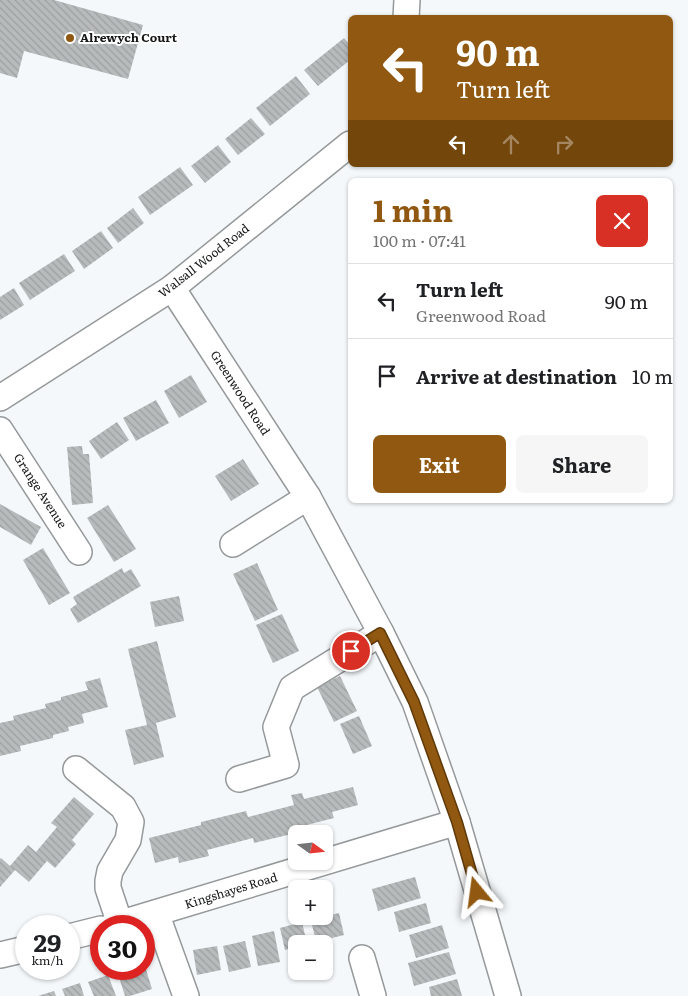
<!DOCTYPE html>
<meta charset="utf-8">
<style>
body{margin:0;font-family:Literata,serif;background:#f6f6f6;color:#202124;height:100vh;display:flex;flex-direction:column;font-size:19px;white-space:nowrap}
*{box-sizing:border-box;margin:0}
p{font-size:16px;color:#757577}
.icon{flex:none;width:28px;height:28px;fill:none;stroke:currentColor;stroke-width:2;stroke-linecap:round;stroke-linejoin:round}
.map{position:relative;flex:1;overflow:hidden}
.panel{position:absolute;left:348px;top:178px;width:325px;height:325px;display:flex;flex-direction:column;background:#fff;border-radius:8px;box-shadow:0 1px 4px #0004}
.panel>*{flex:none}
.top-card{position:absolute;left:348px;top:15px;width:325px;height:152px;border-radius:8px;box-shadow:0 1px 4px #0004;background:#905810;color:#fff;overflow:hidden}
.needle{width:32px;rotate:105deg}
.fabs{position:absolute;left:288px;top:825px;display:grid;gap:10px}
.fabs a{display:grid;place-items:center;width:45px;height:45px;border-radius:8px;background:#fff;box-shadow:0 1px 4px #0004;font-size:25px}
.speed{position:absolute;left:15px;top:915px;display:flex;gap:10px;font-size:25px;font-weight:700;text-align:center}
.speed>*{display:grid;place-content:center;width:65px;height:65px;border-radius:50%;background:#fff;box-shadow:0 1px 4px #0004;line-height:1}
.speed small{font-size:12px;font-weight:400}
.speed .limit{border:8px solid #d22;background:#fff;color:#111}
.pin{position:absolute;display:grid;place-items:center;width:42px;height:42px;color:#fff;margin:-21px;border:2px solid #fff;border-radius:50%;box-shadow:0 1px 5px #0007}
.me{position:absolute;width:55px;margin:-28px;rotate:344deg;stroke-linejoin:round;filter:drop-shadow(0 0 4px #0008)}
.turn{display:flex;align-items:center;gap:18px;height:105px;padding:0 25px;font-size:22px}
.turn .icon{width:65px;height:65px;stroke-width:2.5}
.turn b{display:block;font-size:35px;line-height:42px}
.lanes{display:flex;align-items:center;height:48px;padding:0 25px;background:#0003;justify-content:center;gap:25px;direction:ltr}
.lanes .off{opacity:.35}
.round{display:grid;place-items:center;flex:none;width:52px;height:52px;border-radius:8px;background:#f6f6f6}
.head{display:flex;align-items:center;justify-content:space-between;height:85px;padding:0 25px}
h1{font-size:30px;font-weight:700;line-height:38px;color:#905810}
.cta{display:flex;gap:10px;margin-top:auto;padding:10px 25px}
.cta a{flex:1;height:58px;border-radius:8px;background:#905810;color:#fff;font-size:20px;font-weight:700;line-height:58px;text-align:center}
.cta a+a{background:#f6f6f6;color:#202124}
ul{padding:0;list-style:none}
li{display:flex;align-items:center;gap:15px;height:75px;padding:0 25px;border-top:1px solid #e0e0e0}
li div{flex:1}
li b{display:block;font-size:19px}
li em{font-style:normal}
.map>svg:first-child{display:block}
.building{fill:url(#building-back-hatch)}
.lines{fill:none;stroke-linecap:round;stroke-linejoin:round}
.minor-casing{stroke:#95999a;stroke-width:28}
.minor{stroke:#fff;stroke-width:25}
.route-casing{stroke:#5e390a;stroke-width:12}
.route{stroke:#905810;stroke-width:9}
.poi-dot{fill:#905810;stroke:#fff;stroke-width:2}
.labels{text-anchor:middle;stroke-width:4;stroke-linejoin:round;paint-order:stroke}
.poi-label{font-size:12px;font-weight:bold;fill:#151616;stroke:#fff;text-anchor:start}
.street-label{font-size:12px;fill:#151616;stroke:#fff}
</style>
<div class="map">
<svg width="688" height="996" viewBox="0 0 688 996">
<defs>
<pattern id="building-back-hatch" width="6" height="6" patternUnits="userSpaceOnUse" patternTransform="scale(1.25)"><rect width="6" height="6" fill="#b7bbbb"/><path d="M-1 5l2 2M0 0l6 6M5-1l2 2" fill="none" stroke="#9ca0a0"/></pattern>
</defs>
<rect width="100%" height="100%" fill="#f4f8fa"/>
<g class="building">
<polygon points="0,0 54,0 143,25 128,79 24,51 17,78 0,73"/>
<polygon points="344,38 350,45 350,60 318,86 304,70"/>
<polygon points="296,76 310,94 270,126 256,108"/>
<polygon points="251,118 265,134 238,155 225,139"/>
<polygon points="218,145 231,162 205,183 191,166"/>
<polygon points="180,167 193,185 150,215 138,197"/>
<polygon points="133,208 144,223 118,243 107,228"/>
<polygon points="101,231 113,248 84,269 72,251"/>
<polygon points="64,254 75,271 30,300 19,283"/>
<polygon points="14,288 24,305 0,320 0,297"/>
<polygon points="191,375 207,402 179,418 164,391"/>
<polygon points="156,400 169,423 136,441 123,418"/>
<polygon points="117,422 129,440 101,459 89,441"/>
<polygon points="82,446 83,454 89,454 93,503 72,505 67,447"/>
<polygon points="243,459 259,484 231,501 215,476"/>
<polygon points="0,504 41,527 31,545 0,527"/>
<polygon points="108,505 136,549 114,562 87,518"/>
<polygon points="43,548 70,593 49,605 23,560"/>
<polygon points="257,563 278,610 255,621 233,574"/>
<polygon points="122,568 124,573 131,569 141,586 78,623 70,609 77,604 73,597"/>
<polygon points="179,596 184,621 155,627 150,602"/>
<polygon points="282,614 299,651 273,663 256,625"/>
<polygon points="157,641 176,717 156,723 164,757 134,765 125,730 147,725 128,649"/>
<polygon points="340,676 357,711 334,722 317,687"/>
<polygon points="100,678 108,707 82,714 84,723 68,727 69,731 53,735 53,738 20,746 21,751 0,756 0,723 14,720 13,716 46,708 45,704 61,700 61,697 88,690 85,682"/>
<polygon points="359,716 372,746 353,754 340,724"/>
<polygon points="353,787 358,805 332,812 334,818 299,827 300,832 254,843 253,838 207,850 209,856 179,863 178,857 155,863 149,838 201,825 201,822 246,811 248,817 294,805 291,795 302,793 304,799"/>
<polygon points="74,797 94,814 72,840 76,844 55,868 47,861 29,882 15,870 0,887 0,859 1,858 10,866 28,845 36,852 57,827 51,823"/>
<polygon points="415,877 421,898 378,911 372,889"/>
<polygon points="426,903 431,923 399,932 394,912"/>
<polygon points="339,913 344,935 316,942 311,920"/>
<polygon points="302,922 307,944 296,944 296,947 285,950 280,928"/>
<polygon points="442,925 449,948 416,958 409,935"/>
<polygon points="274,931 280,962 258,966 252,936"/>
<polygon points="245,941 251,967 229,972 223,946"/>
<polygon points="217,946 221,970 197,975 193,950"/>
<polygon points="449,952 456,974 414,986 408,963"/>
<polygon points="144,963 152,989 130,996 125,996 117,971 124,969 144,969"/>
<polygon points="108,975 116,996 94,996 88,982"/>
<polygon points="457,979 462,996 431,996 429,987"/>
<polygon points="80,983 84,996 65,996 62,989"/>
<polygon points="54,991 56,996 38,996"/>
</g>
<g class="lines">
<g class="minor-casing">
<g id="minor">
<polyline points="406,18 407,0"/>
<polyline points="172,288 308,497 381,633 415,702 457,822 508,996"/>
<polyline points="0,398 172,288 350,144"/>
<polyline points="0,430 79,552"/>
<polyline points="233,544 308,497"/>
<polyline points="76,769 123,807 131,822 128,840 110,871 108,881 108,888 120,924"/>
<polyline points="239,779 286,765 276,727 292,688 381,633"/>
<polyline points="156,913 186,996"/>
<polyline points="112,926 457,822"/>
<polyline points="69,937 101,929"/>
<polyline points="0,955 26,949"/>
<polyline points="362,958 373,996"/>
</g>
</g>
<use href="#minor" class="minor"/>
</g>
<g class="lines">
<g class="route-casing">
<polyline id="route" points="351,651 380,633 414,702 457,822 477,892"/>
</g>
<use href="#route" class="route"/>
</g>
<circle class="poi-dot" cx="70" cy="38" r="5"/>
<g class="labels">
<g class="poi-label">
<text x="80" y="42">Alrewych Court</text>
</g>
<g class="street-label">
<text transform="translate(204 261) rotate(-38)" y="4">Walsall Wood Road</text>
<text transform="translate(240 393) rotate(57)" y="4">Greenwood Road</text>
<text transform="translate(40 491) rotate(57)" y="4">Grange Avenue</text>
<text transform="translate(231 891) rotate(-17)" y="4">Kingshayes Road</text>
</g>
</g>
</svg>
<div class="fabs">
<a><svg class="needle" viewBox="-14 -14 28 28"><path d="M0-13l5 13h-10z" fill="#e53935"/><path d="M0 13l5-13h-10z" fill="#757577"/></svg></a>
<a>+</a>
<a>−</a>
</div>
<div class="speed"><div>29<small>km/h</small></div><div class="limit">30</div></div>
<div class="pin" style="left:351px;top:651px;background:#d93025"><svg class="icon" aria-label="arrive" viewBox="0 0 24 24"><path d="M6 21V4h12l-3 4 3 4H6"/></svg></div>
<svg class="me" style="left:477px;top:892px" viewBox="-20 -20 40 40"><path d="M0-17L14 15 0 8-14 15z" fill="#905810" stroke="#fff" stroke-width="4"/></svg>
<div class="top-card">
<div class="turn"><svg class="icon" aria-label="left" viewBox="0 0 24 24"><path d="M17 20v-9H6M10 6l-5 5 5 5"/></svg><div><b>90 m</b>Turn left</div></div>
<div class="lanes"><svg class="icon" aria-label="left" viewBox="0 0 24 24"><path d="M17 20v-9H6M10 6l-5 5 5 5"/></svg><svg class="icon off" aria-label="ahead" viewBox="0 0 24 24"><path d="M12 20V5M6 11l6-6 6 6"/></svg><svg class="icon off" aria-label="right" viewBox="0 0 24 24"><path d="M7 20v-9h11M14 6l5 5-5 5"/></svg></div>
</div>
<section class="panel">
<div class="head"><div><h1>1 min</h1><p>100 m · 07:41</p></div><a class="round" style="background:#d93025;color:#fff"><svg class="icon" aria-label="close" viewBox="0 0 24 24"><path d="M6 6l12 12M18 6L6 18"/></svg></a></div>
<ul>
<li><svg class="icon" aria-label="left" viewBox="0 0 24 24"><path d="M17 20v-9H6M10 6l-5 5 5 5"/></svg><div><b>Turn left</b><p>Greenwood Road</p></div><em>90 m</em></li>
<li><svg class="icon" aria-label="arrive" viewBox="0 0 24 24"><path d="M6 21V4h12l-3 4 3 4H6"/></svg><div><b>Arrive at destination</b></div><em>10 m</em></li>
</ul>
<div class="cta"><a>Exit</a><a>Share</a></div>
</section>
</div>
